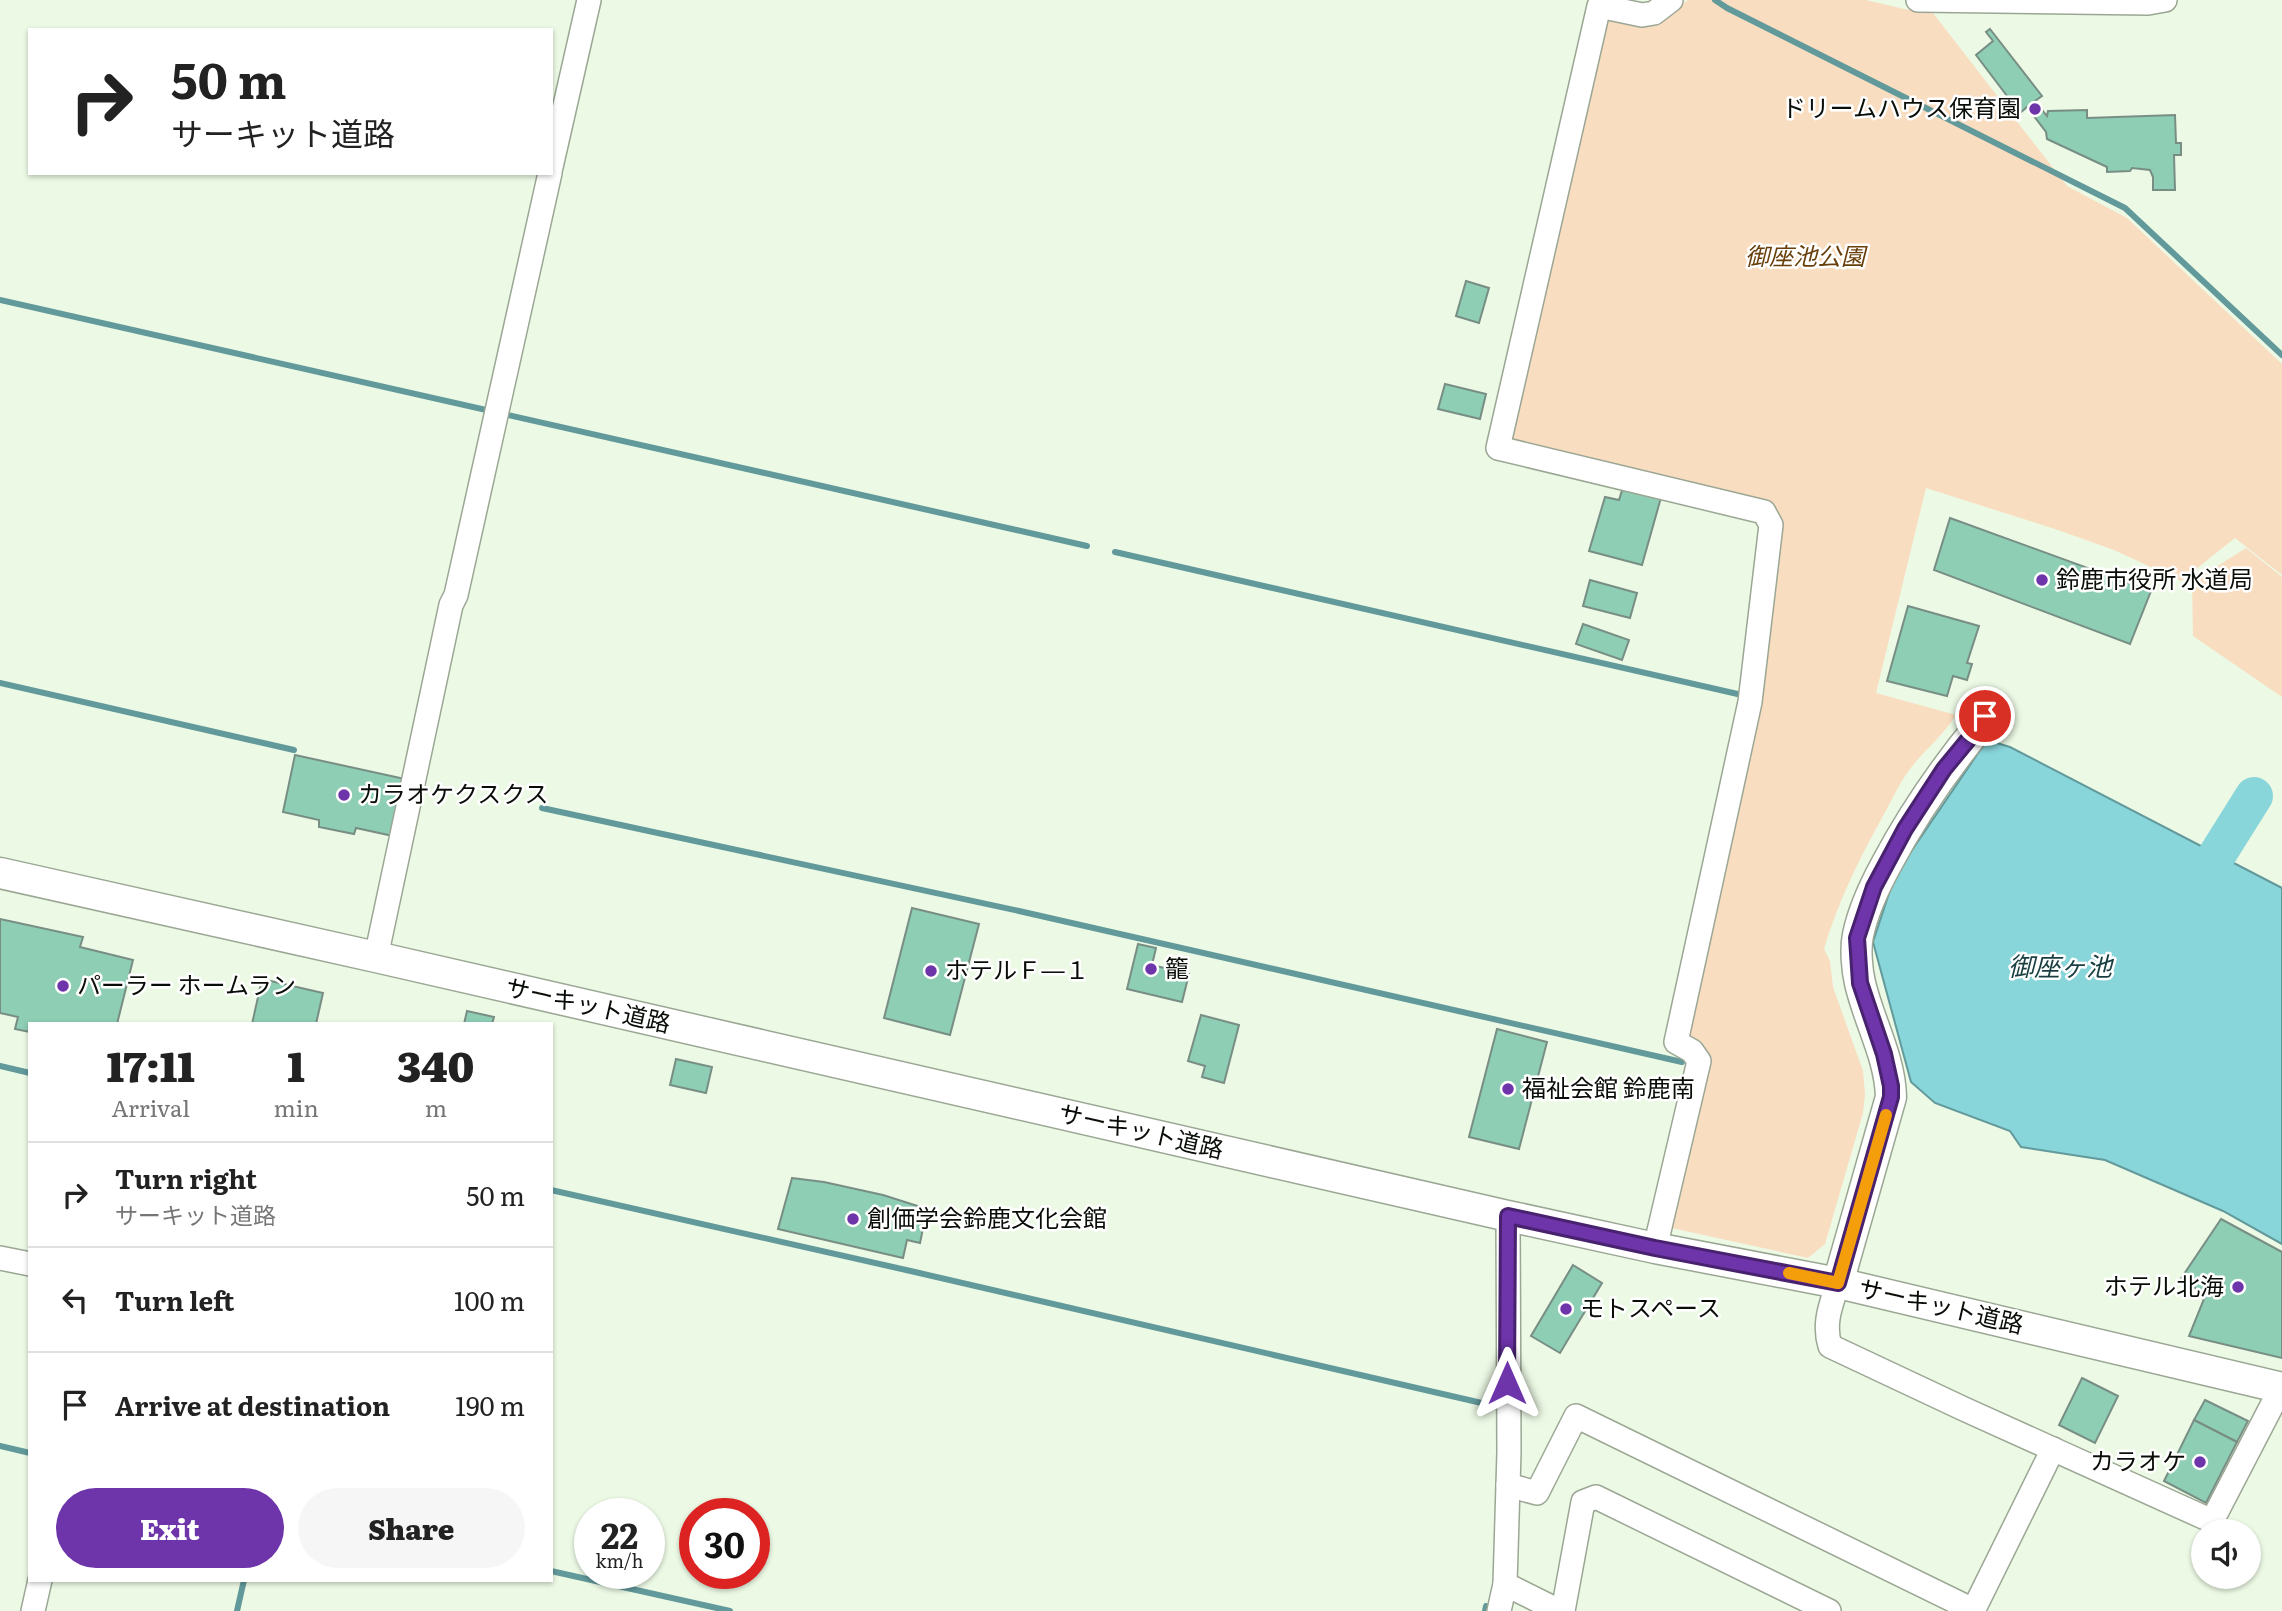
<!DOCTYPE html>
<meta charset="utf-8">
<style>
body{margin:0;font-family:Literata,"Noto Sans JP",serif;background:#f6f6f6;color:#222;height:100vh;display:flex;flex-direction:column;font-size:26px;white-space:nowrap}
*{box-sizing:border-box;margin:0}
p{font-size:23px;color:#767676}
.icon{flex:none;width:38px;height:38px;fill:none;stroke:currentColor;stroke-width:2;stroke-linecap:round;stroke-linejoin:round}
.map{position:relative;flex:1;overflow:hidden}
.panel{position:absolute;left:28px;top:1022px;width:525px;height:560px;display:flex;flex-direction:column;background:#fff;border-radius:0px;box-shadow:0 2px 5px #0004}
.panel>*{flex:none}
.top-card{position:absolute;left:28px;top:28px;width:525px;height:147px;border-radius:0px;box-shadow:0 2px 5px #0004;background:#fff;color:#222;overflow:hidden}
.controls{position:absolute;left:2191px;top:1519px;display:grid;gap:14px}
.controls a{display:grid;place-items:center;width:70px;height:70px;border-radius:50%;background:#fff;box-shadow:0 2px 5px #0004;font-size:35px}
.speed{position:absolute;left:574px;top:1498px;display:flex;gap:14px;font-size:35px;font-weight:700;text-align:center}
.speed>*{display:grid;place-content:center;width:91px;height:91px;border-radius:50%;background:#fff;box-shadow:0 2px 5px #0004;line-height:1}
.speed small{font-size:18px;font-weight:400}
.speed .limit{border:10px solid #d22;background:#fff;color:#111}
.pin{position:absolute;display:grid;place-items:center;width:60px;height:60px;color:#fff;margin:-30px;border:4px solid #fff;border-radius:50%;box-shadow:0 2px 7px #0007}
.me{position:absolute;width:77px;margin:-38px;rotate:0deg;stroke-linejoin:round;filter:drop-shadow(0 0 5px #0008)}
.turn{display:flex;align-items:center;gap:24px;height:147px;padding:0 28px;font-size:32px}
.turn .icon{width:91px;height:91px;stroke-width:2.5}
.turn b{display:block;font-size:49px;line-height:60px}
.eta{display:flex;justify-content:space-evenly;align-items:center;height:119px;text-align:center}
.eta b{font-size:42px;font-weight:800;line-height:49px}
.cta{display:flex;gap:14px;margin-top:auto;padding:14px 28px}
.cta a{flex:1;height:80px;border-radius:42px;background:#6e34aa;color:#fff;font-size:28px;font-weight:800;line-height:80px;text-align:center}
.cta a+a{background:#f6f6f6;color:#222}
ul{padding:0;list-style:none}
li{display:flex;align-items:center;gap:21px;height:105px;padding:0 28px;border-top:2px solid #e0e0e0}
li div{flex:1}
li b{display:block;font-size:26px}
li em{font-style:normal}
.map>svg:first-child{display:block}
.green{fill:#f9ddc0}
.water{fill:#88d5da;stroke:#62999b;stroke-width:2}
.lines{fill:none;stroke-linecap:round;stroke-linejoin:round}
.stream{stroke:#62999b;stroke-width:6}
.river{stroke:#88d5da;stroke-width:38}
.building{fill:#8dceb4;stroke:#788e85;stroke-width:2}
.minor-casing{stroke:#9ba794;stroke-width:26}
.tertiary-casing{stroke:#9ba794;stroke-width:33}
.minor{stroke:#fff;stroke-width:23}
.tertiary{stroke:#fff;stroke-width:30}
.route-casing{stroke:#48226e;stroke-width:18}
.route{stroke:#6e34aa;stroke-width:12}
.slow{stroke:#f59e0b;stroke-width:12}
.poi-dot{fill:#6e34aa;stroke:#fff;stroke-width:2.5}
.labels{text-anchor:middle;stroke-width:5;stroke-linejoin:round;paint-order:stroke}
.poi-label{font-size:24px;fill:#090d07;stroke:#fff;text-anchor:start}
.park-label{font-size:24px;font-style:italic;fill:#683f0a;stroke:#fff}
.street-label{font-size:24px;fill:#090d07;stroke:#fff}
.water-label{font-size:26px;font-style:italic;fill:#193e41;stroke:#fff}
</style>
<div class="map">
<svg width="2282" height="1611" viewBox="0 0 2282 1611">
<rect width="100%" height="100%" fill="#ecf9e5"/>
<g class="green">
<path d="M1688,0H1866L1904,9L1933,13L2067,186L2127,218L2282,364V575L2235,538L2181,581L2114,550L2055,529L1926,488L1876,693L1956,715C1944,735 1921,753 1907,773C1898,786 1891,802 1883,816C1859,859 1838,902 1824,949L1830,961L1833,987L1863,1071L1865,1094L1863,1113L1825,1244L1808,1258L1667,1227L1690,1041L1687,1033L1781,524L1516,448L1507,433L1602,18L1663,17Z"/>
<polygon points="2246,548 2282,577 2282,697 2193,636 2192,582"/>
</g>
<polygon class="water" points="1987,740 2010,747 2282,888 2282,1244 2223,1211 2105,1160 2021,1147 2010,1131 1935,1103 1911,1082 1873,942 1895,875"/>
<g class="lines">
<g class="stream">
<polyline points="1715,0 1727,8 2125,208 2282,355"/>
<polyline points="0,300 1087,546"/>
<polyline points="1115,552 1742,695"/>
<polyline points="0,683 294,750"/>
<polyline points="542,808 1019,911 1682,1062"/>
<polyline points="0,1066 30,1073"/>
<polyline points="551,1190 915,1272 1499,1407 1499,1413"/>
<polyline points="0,1446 30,1453"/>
<polyline points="551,1571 730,1611"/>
<polyline points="237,1611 244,1580"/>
<polyline points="1485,1611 1486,1606"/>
</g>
<polyline class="river" points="2217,855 2254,796"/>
</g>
<g class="building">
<polygon points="1990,29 2042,96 2035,101 2047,116 2048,111 2087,110 2087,118 2175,115 2176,143 2181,143 2181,155 2174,155 2175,190 2153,190 2153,177 2150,170 2132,168 2130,171 2107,172 2107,167 2047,139 2046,132 2027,107 2020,113 1976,55 1993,41 1986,32"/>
<polygon points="1466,281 1489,288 1479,323 1456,316"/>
<polygon points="1445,384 1486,394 1480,419 1438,409"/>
<polygon points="1624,484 1662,494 1642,565 1589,551 1605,497 1619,500"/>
<polygon points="1950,518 2151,591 2130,644 1934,570"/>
<polygon points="1590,580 1637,593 1630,618 1583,606"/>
<polygon points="1908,606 1979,626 1967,663 1972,664 1967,680 1953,676 1947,696 1887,681"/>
<polygon points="1583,624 1629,640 1622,660 1576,644"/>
<polygon points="295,755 405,779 393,836 356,828 354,834 319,827 319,820 283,812"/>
<polygon points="912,908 979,924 950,1035 884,1018"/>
<polygon points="0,919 83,937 80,947 133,960 117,1024 30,1024 30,1032 15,1029 18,1017 0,1013"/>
<polygon points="1138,944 1156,948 1152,965 1189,974 1182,1002 1127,989"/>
<polygon points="262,979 323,993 316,1024 252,1024"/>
<polygon points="467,1011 494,1017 492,1024 464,1024"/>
<polygon points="1201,1015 1239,1025 1224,1083 1202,1077 1205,1066 1188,1061"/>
<polygon points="1497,1029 1547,1042 1519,1149 1469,1137"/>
<polygon points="676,1059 712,1067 706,1093 670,1085"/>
<polygon points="792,1178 824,1182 883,1195 927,1209 920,1243 907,1240 903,1258 778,1229"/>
<polygon points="2221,1219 2282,1252 2282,1358 2189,1336 2206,1294 2180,1280"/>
<polygon points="1573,1265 1602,1283 1560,1353 1531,1336"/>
<polygon points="2082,1378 2118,1396 2095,1443 2059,1425"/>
<polygon points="2205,1400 2248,1421 2237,1442 2194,1420"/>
<polygon points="2194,1420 2237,1442 2206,1503 2164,1481"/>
</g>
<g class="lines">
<g class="minor-casing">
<g id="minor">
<polyline points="1918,0 2148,3 2165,0"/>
<polyline points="551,167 589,0"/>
<polyline points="376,957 451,605 456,595 550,173"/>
<polyline points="1655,1248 1699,1061 1692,1051 1676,1042 1750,702 1771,525 1764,512 1498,448 1599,6 1642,15 1654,13 1671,0"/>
<polyline points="0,1258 30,1264"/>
<path d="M1838,1283C1831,1305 1823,1323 1830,1346L1964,1409L2212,1521L2281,1388"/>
<polyline points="1508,1485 1537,1493 1576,1416 1973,1610"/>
<polyline points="1505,1584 1559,1611"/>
<polyline points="33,1611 40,1580"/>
<polyline points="1499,1611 1505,1584 1509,1452 1508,1216"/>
<polyline points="1563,1611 1583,1502 1596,1497 1829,1611"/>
<polyline points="1973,1611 2053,1449"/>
</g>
</g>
<g class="tertiary-casing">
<g id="tertiary">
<polyline points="0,873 376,957 1508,1216 1655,1248 1838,1283 2282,1388"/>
<path d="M1838,1283L1891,1097C1890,1057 1869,1022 1860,983C1857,970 1855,949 1858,935C1863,911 1874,887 1886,865C1914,812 1944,769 1982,723L1985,716"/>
</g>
</g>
<use href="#minor" class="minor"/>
<use href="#tertiary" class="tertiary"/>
</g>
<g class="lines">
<g class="route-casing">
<polyline id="route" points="1507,1383 1508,1216 1655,1248 1838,1283 1891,1097 1891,1086 1884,1054 1860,983 1857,938 1874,887 1905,829 1944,769 1982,723 1985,716"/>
</g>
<use href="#route" class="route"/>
<polyline class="slow" points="1789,1273 1838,1283 1886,1115"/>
</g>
<g class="poi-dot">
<circle cx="2035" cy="109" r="7"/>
<circle cx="2042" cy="580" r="7"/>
<circle cx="344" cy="795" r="7"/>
<circle cx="1151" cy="969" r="7"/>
<circle cx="931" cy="971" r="7"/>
<circle cx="63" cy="986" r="7"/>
<circle cx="1508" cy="1089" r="7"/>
<circle cx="853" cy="1219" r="7"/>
<circle cx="2238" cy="1287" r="7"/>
<circle cx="1566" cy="1309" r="7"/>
<circle cx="2200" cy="1462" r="7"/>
</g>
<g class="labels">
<g class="poi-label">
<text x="2021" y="117" text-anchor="end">ドリームハウス保育園</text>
<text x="2056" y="588">鈴鹿市役所 水道局</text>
<text x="358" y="803">カラオケクスクス</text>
<text x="1165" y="977">籠</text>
<text x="945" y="979">ホテルＦ―１</text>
<text x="77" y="994">パーラー ホームラン</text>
<text x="1522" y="1097">福祉会館 鈴鹿南</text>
<text x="867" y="1227">創価学会鈴鹿文化会館</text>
<text x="2224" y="1295" text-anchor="end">ホテル北海</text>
<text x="1580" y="1317">モトスペース</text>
<text x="2186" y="1470" text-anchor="end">カラオケ</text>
</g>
<g class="park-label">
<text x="1805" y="265">御座池公園</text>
</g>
<g class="street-label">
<text transform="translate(588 1006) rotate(13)" y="8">サーキット道路</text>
<text transform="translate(1141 1132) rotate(13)" y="8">サーキット道路</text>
<text transform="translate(1941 1307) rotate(13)" y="8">サーキット道路</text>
</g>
<g class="water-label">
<text x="2060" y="976">御座ヶ池</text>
</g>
</g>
</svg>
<div class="controls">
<a><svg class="icon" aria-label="sound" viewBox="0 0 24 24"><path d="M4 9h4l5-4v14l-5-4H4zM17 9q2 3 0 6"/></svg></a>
</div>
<div class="speed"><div>22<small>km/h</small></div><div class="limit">30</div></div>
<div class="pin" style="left:1985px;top:716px;background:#d93025"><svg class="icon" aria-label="arrive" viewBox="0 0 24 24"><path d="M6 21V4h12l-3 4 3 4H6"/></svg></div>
<svg class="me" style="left:1507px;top:1383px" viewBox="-20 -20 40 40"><path d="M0-17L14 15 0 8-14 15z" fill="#6e34aa" stroke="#fff" stroke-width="4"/></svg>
<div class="top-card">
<div class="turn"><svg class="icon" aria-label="right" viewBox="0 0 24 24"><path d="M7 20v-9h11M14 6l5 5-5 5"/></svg><div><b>50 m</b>サーキット道路</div></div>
</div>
<section class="panel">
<div class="eta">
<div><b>17:11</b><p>Arrival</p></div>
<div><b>1</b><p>min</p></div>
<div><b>340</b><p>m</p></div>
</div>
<ul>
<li><svg class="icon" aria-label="right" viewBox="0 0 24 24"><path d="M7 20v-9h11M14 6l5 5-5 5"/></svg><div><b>Turn right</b><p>サーキット道路</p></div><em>50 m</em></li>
<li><svg class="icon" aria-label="left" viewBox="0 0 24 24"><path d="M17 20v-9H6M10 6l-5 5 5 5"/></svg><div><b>Turn left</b></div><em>100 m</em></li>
<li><svg class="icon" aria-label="arrive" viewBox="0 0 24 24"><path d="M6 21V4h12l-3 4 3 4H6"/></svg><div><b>Arrive at destination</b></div><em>190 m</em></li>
</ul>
<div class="cta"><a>Exit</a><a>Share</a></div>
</section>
</div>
